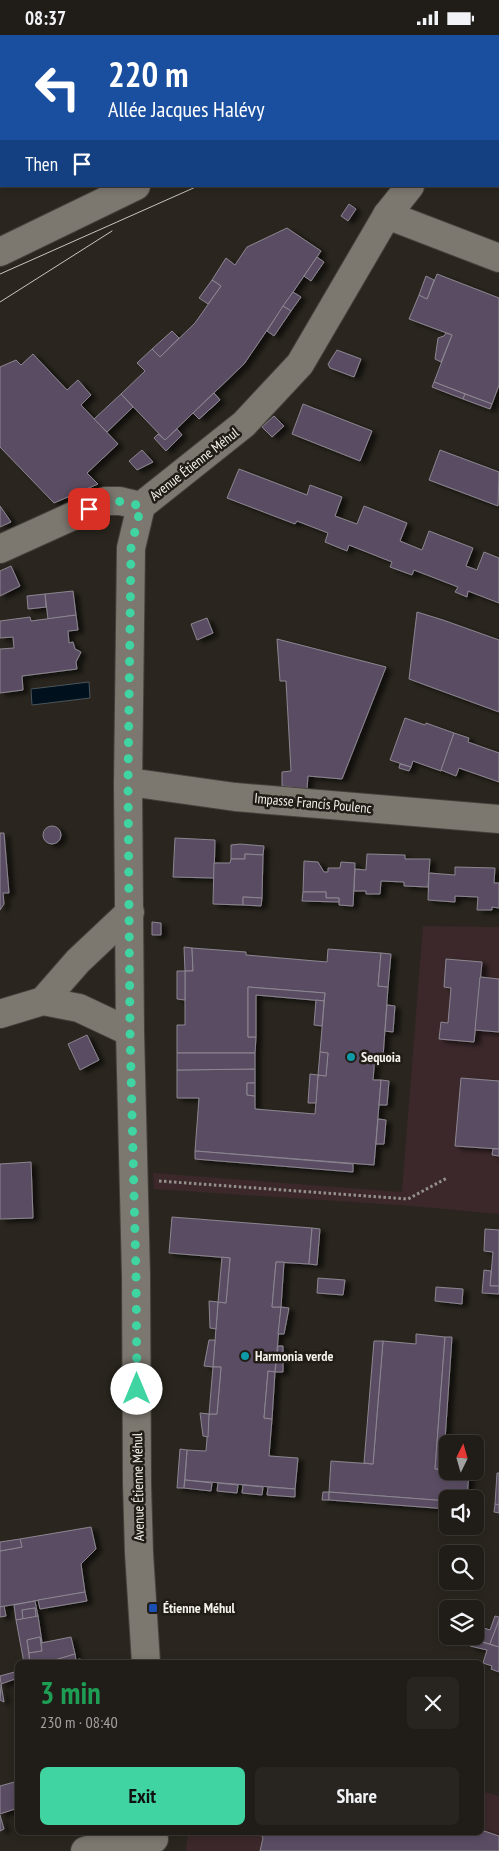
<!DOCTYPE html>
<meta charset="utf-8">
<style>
body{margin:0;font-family:"PT Sans Narrow",sans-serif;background:#282520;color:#f1f3f6;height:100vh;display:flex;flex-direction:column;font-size:19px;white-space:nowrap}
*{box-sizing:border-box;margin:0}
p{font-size:16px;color:#a2a1a1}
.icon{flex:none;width:28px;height:28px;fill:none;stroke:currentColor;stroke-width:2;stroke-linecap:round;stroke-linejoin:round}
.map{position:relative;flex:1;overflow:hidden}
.sheet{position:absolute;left:15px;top:1625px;width:469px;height:175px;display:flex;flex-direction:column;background:#201c17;border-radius:8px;box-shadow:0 2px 8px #0003,0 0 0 1px #3d3a36}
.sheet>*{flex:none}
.banner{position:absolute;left:0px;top:0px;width:500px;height:152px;box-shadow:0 2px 8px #0003,0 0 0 1px #3d3a36;background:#1a4fa0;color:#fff;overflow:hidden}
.needle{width:32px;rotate:5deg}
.fabs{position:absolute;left:439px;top:1400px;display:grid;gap:10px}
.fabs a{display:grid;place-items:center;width:45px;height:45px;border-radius:8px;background:#201c17;box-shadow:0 2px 8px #0003,0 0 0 1px #3d3a36;font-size:25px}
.pin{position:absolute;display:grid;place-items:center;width:42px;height:42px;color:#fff;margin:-21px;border-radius:10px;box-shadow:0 2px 8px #0006}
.me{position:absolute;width:55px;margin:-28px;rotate:0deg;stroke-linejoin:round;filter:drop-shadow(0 0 4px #0008)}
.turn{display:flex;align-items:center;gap:18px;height:105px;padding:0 25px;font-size:22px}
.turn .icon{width:65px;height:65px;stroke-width:2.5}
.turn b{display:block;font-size:35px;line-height:42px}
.then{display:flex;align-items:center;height:48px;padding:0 25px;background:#0003;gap:10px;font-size:19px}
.round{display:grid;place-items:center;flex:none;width:52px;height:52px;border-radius:8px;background:#282520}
.head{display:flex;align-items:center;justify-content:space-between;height:85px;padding:0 25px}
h1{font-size:30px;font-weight:700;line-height:38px;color:#1e9e55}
.button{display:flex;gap:10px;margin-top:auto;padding:10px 25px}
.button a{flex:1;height:58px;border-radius:8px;background:#3fd4a2;color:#111;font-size:20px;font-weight:700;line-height:58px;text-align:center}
.button a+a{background:#282520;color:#f1f3f6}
.status{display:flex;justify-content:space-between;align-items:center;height:35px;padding:0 25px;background:#201c17;direction:ltr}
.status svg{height:14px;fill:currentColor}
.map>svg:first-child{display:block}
.industrial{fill:#3c282b}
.green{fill:#36463d}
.water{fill:#00111d;stroke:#49545b}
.building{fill:#5a4d64;stroke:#8b868f;filter:url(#shadow)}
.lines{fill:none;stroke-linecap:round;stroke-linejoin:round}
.street-casing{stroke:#44413b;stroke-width:30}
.path{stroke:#94918b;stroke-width:3;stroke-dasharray:2.5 2.5;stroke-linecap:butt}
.street{stroke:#7c776f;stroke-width:28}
.tram{stroke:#c8c6c1;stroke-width:1}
.route{stroke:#3fd4a2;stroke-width:9;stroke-dasharray:0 16.2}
.culture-dot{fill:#0f9aa8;stroke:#211d16;stroke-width:2}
.transit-dot{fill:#1a4fb4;stroke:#211d16;stroke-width:2}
.labels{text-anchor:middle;stroke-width:5;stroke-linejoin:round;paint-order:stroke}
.street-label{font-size:14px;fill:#f4f2ed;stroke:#211d16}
.poi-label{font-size:14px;font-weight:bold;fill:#f4f2ed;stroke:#211d16;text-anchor:start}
</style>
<div class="status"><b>08:37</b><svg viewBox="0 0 49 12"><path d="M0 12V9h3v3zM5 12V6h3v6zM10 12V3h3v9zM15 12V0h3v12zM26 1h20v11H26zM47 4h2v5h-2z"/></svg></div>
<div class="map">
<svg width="499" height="1816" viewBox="0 0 499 1816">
<defs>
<filter id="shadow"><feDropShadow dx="5.5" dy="3" stdDeviation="2.5" flood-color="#0009"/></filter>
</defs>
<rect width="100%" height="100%" fill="#2a261f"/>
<g class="industrial">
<polygon points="423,891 499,892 499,1179 412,1171 154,1154 153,1138 402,1157"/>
<polygon points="481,1756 499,1761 499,1816 186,1816 188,1798 481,1798"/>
</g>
<polygon class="green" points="31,0 203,0 206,1 30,1"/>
<polygon class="water" points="89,647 90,663 32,670 31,654"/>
<g class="building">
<polygon points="227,0 329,0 328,1"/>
<polygon points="1,48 1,104 0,103"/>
<polygon points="349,169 356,174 348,186 341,181"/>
<polygon points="287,193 321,216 244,329 165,405 121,359 145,336 137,328 152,314 160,322 195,288 221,251 212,245 226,223 235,230 247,212"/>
<polygon points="317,222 324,227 311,246 304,241"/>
<polygon points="437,239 499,263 499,350 492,369 434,347 452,300 409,284 419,260 427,264"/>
<polygon points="426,241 434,245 427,264 419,260"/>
<polygon points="212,245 221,251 208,269 199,263"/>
<polygon points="293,257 301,262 291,276 283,271"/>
<polygon points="283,271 291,276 274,301 267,296"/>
<polygon points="172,296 179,303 160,322 152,314"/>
<polygon points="446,298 452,300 441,327 435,324 438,303 444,301"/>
<polygon points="337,315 361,324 354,342 330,333 328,329"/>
<polygon points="33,319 67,355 78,345 91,360 81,370 118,409 87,438 98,449 54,468 0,412 0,332 16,325 21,330"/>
<polygon points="434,347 465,359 463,364 432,352"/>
<polygon points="214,358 220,365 199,384 193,378"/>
<polygon points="214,358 220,365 199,384 193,378"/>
<polygon points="121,359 133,372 107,397 94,384"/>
<polygon points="465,359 492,369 490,374 463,364"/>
<polygon points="303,369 372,396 360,426 292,399"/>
<polygon points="274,381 284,391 272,402 262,392"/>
<polygon points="177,394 182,400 166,416 154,403 158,399 165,405"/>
<polygon points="142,415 153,427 137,435 129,426"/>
<polygon points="440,415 499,437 498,471 429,445"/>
<polygon points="239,434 307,460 310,450 342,462 335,481 357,489 364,471 407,488 400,506 422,515 429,496 473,513 466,531 477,535 484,517 499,523 499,568 468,556 467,562 455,557 458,552 414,535 412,540 390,532 392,527 349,510 347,516 325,507 328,498 297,486 295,489 227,463"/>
<polygon points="0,471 11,487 0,492"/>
<polygon points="11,531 20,551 0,561 0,536"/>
<polygon points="73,556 76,580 48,584 45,559"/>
<polygon points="45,559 46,572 28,574 27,561"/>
<polygon points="417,577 443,585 499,605 499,677 409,644"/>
<polygon points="76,580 78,595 68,596 69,608 73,607 75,614 81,617 76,627 77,634 22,641 23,655 0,658 0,614 14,613 13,602 0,603 0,586 30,582 31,586"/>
<polygon points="207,583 213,598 197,605 191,589"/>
<polygon points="277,604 386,632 342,744 308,741 307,754 282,751 282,737 291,736 286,646 280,646"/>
<polygon points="405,683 425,690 426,688 454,698 441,736 413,726 411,732 390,725"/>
<polygon points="454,698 469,703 468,707 499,718 499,747 459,733 456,741 441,735"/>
<polygon points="400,729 411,732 409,736 399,733"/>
<circle cx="52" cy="800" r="9"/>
<polygon points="0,798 4,798 9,858 3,858 4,869 0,875"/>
<polygon points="175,803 215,805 214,843 173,842"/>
<polygon points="240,809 264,811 263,820 245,819 245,824 231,824 231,810"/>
<polygon points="245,819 263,820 262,863 243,862 243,870 213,869 214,828 230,828 231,824 245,824"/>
<polygon points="367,819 405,820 405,824 430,824 428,852 404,851 404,847 381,846 380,859 366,859 366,856 354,856 355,834 366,835"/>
<polygon points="304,826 318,827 324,837 328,837 328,833 340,833 341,827 355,828 353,871 339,870 339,863 326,863 326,857 303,857"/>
<polygon points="455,832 495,833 494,848 499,848 499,873 492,872 492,875 477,875 478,862 455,861 455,867 428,865 429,838 455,840"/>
<polygon points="303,857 326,857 326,863 339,863 339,867 302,866"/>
<polygon points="243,862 262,863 261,871 243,870"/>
<polygon points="152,887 161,888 161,900 152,900"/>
<polygon points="184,912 192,913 193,936 185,936"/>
<polygon points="192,913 246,917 246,920 327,927 328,914 381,918 378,951 388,952 383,1022 375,1021 373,1045 381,1045 374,1130 195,1116 199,1063 177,1063 177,1035 255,1034 255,1048 247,1048 247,1060 255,1061 255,1074 315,1079 318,1040 326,1041 328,1018 320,1017 325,958 248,952 248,1002 256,1002 255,1018 177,1018 177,990 185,990 185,936 193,936"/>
<polygon points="381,918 391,919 388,952 378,951"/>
<polygon points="446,924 482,927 474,1007 439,1004 441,987 448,988 451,953 444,952"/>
<polygon points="177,936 185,936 185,965 177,964"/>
<polygon points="480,942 499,944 499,997 475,995"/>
<polygon points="248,952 325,958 324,966 256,960 256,1002 248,1002"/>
<polygon points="316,965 324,966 322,991 314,990"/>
<polygon points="387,970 395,971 393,997 385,996"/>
<polygon points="87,1000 99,1025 80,1035 68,1009"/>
<polygon points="320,1017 328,1018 326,1041 318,1040"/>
<polygon points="177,1018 255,1018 255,1034 177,1035"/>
<polygon points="310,1039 318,1040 316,1068 308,1068"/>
<polygon points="461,1043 499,1046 499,1114 455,1111"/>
<polygon points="381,1045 389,1046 387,1070 379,1070"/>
<polygon points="247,1048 255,1048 255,1061 247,1060"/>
<polygon points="378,1084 386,1085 384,1109 376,1109"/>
<polygon points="493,1114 499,1114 499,1121 492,1120"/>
<polygon points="195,1116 353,1129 353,1137 195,1124"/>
<polygon points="31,1127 33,1183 0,1184 0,1129"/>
<polygon points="172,1182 312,1193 309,1229 276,1227 272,1272 281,1272 275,1337 268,1336 264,1383 272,1384 269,1421 298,1423 295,1454 185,1445 187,1415 206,1416 209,1379 217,1379 221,1332 213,1332 218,1267 226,1268 230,1223 169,1218"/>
<polygon points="312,1193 320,1194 317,1230 309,1229"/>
<polygon points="485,1194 499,1195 499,1251 490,1251 493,1217 484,1216"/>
<polygon points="222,1222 230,1223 226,1268 218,1267"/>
<polygon points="276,1227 284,1227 281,1272 272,1272"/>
<polygon points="484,1235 491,1236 490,1251 499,1251 499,1259 482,1258"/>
<polygon points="318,1243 345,1245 343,1260 317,1258"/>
<polygon points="436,1252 463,1254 462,1269 435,1266"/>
<polygon points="209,1266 218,1267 216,1294 210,1293"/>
<polygon points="281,1272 289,1273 284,1299 278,1299"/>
<polygon points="416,1299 445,1302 435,1434 448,1435 448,1436 469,1436 467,1464 448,1464 448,1466 329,1457 331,1426 373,1429 383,1306 416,1309"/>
<polygon points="445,1302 452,1302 443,1434 435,1434"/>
<polygon points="209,1305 215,1305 213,1332 204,1331"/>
<polygon points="374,1306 383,1306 373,1429 364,1428"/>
<polygon points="278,1311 283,1311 283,1337 275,1337"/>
<polygon points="213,1332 221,1332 217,1379 209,1379"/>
<polygon points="268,1336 275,1337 272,1384 264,1383"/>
<polygon points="200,1378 209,1379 208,1402 203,1401"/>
<polygon points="180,1414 187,1415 184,1453 177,1453"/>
<polygon points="497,1438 499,1438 499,1470 495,1469"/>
<polygon points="185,1445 212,1448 211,1456 184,1453"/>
<polygon points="218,1448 238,1450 237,1458 217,1456"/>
<polygon points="243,1450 263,1452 262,1460 242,1458"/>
<polygon points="268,1452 295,1454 295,1462 267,1460"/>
<polygon points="323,1457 329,1457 329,1465 322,1465"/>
<polygon points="329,1457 448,1466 448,1474 329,1465"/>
<polygon points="495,1469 499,1470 499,1478 494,1477"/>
<polygon points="91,1492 96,1514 81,1529 85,1557 0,1572 0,1516 22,1512 20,1504"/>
<polygon points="20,1504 22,1512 0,1516 0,1507"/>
<polygon points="85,1557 87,1566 40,1574 38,1565"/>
<polygon points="35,1566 38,1581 36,1582 35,1573 22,1575 23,1584 16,1585 14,1570"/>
<polygon points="4,1571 6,1581 0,1582 0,1572"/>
<polygon points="35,1573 36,1582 23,1584 22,1575"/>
<polygon points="38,1581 42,1607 41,1608 40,1602 27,1605 30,1628 24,1628 16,1585"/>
<polygon points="495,1581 499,1582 499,1585 490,1609 468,1603 468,1601 475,1601 475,1590 490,1595"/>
<polygon points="499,1585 499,1612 490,1609"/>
<polygon points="40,1602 42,1616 29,1618 27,1605"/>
<polygon points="71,1602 75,1619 45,1628 30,1628 29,1618 42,1616 41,1608"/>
<polygon points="471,1604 499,1612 499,1637 491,1634 492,1631 483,1628 487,1615 470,1611"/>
<polygon points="75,1619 76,1625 69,1628 45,1628"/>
<polygon points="80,1624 85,1628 69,1628 76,1625"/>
<polygon points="18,1636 18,1643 1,1649 0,1641"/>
<polygon points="18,1643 18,1663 15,1644"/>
<polygon points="1,1649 4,1667 0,1665"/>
<polygon points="18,1746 18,1773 0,1779 0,1751"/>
<polygon points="0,1780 4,1794 0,1796"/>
<polygon points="481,1795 499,1801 499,1816 260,1816 263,1803 260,1798 481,1798"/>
</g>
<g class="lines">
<g class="street-casing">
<g id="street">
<polyline points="415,0 416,1"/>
<polyline points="447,1 447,0"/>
<polyline points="387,180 499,223"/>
<polyline points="0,217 136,151"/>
<polyline points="0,514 106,466 120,466 141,471"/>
<polyline points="128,749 143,749 235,762 499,784"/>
<polyline points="43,966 78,926 130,877"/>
<polyline points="0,979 43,966 79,973 130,997"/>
<polyline points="146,1628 139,1518 137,1449 136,1240 130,997 128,749 131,513 141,471 244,389 300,329 387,180 410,151"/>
<polyline points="85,1816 119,1806 154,1804"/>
</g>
</g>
<polyline class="path" points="159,1146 408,1164 447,1143"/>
<use href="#street" class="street"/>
<g class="tram">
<polyline points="0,239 198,151"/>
<polyline points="0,267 112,196"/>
</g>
</g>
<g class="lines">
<path class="route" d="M89,474C112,463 116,465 141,471L131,513L128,749L130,997L136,1240L137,1354"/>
</g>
<g class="culture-dot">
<circle cx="351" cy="1022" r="5"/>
<circle cx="245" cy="1321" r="5"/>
</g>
<rect class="transit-dot" x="148" y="1568" width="10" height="10" rx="2.5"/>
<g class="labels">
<g class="street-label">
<text transform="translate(194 429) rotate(-38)" y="5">Avenue Étienne Méhul</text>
<text transform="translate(313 768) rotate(5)" y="5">Impasse Francis Poulenc</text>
<text transform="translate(138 1452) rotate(-91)" y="5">Avenue Étienne Méhul</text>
</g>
<g class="poi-label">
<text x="361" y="1027">Sequoia</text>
<text x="255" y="1326">Harmonia verde</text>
<text x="163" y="1578">Étienne Méhul</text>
</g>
</g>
</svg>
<div class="fabs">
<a><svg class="needle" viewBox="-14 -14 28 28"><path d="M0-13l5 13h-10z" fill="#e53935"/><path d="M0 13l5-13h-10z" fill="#a2a1a1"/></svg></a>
<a><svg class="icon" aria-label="sound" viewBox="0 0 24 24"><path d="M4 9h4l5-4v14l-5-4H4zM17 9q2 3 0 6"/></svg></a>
<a><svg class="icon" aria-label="search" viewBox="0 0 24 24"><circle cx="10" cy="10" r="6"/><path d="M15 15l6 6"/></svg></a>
<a><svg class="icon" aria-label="layers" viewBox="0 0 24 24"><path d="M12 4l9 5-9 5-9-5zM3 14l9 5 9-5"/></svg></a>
</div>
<div class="pin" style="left:89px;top:474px;background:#d93025"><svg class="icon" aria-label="arrive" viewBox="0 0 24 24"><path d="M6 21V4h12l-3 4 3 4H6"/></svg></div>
<svg class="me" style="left:137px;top:1354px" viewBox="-20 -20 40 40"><circle r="19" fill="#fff"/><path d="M0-13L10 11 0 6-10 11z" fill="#3fd4a2"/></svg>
<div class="banner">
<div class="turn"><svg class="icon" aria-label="left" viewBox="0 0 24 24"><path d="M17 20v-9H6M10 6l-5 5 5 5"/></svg><div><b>220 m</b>Allée Jacques Halévy</div></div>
<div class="then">Then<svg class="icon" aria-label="arrive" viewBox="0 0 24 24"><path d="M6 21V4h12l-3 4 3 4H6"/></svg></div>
</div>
<section class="sheet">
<div class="head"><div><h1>3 min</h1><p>230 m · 08:40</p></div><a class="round"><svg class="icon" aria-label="close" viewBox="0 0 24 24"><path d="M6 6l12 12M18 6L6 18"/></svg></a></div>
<div class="button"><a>Exit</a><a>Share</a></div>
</section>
</div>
